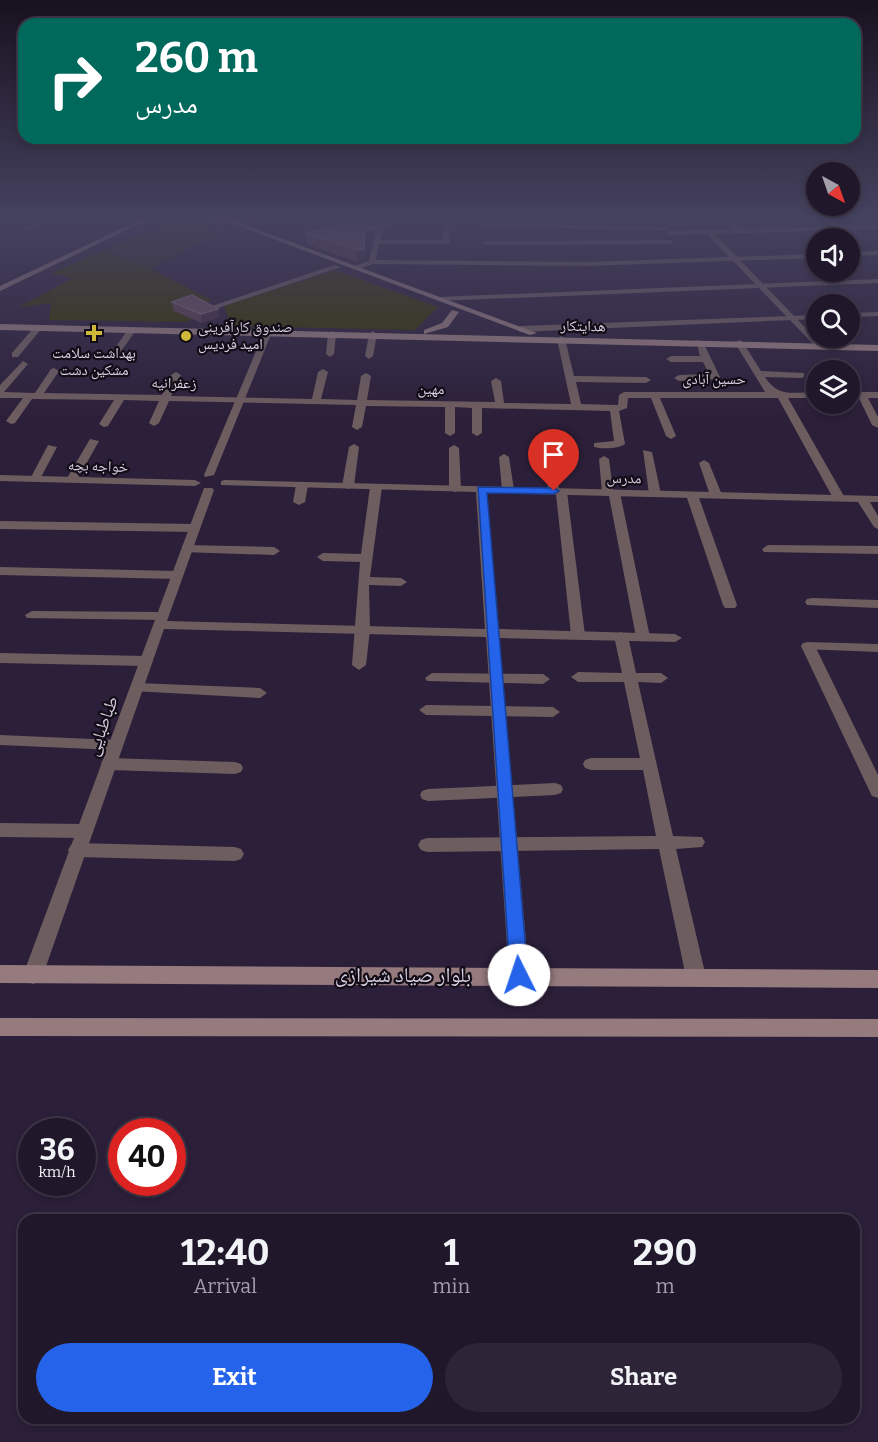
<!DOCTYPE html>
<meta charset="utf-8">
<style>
body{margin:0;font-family:Bitter,"Noto Naskh Arabic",serif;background:#2d2437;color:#f1f3f6;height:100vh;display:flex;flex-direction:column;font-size:22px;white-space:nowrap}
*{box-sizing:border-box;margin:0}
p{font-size:20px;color:#a29fa9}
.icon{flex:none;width:33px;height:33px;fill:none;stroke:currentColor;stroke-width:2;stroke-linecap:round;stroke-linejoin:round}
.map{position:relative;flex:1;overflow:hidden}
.panel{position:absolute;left:18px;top:1214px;width:842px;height:210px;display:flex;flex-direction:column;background:#21172b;border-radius:18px;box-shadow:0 3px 9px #0003,0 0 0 2px #3e3647}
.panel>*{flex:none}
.hud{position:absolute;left:18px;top:18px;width:843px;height:126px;border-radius:18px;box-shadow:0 3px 9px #0003,0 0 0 2px #3e3647;background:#00695c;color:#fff;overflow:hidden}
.needle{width:39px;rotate:140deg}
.tools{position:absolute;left:806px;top:162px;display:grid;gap:12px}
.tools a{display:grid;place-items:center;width:54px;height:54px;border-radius:50%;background:#21172b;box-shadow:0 3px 9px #0003,0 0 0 2px #3e3647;font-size:30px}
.speed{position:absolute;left:18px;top:1118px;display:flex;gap:12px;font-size:30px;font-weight:700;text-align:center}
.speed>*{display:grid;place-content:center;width:78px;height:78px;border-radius:50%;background:#21172b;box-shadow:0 3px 9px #0003,0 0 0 2px #3e3647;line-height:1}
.speed small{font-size:15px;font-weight:400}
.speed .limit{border:9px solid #d22;background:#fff;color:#111}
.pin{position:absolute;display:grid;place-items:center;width:51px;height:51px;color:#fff;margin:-62px -26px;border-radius:50% 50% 50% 0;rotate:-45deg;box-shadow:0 0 6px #0007}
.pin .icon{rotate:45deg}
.me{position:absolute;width:66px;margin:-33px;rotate:356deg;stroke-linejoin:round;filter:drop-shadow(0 0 4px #0008)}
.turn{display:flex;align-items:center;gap:21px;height:126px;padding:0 18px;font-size:27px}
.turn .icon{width:78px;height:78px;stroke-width:2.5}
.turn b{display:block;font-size:42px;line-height:51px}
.eta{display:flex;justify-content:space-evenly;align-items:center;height:102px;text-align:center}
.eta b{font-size:36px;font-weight:700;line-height:42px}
.cta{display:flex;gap:12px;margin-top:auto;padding:12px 18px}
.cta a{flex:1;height:69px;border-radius:36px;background:#2563eb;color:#fff;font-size:24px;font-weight:700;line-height:69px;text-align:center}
.cta a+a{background:#2d2437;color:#f1f3f6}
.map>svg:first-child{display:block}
.education{fill:#352c1c}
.green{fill:#330}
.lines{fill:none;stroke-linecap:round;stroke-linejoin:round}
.minor{fill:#6e5d5f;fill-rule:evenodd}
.tertiary{fill:#6e5d5f;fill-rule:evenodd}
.secondary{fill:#967b7e;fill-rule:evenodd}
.wall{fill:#5a3e4f}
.shaded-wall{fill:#422b40}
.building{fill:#684e5f;stroke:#7a6273;stroke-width:1.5}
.route{fill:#2563eb;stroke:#184099;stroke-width:1.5}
.poi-dot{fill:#cfb837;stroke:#120c17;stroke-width:2}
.labels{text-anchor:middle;stroke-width:4.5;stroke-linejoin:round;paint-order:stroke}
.far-street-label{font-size:15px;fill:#d8cfe1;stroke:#120c17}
.far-poi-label{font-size:15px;fill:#d8cfe1;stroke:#120c17;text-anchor:start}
.street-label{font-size:18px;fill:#d8cfe1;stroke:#120c17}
.near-street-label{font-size:21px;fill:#d8cfe1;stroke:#120c17}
</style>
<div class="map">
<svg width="878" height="1442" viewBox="0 0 878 1442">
<rect width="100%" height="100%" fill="#2c1f39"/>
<polygon class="education" points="173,218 183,218 225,231 151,268 106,250"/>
<g class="green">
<polygon points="104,250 153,270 211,300 188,322 49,320 51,303 17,308 73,278 51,273"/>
<polygon points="335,270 438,307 415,330 231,326 224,306"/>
</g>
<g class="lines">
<g class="minor">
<polygon points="55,215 63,215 29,230 24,229"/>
<polygon points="274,215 284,215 241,227 238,225"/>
<path d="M348,215H354L351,228L381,225L384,215H390C388,225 382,231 380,240H443V227L446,225L449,227L450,244H379L376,260L587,262L816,254V258L587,266L373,264L357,270L354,266L369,261L376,230L345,232Z"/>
<polygon points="440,215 496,215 499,217 496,219 443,218"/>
<polygon points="718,215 725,215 744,232 739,233"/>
<polygon points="765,215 772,215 794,230 789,231"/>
<polygon points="482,223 665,227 668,229 665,231 480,226"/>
<polygon points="670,240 673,244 487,245 483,243 487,241"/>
<polygon points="878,251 878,255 849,256 849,252"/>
<polygon points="334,265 341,267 215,309 216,317 210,317 206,308"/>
<polygon points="878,279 878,283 438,301 434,299 438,297"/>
<polygon points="878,312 878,316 849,317 849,313"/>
<polygon points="816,315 816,319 520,332 516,329 520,326"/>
<polygon points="35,326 42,328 18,357 12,357 12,353"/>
<polygon points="130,327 137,329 119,354 113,354 112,352"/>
<polygon points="332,331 336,334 334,354 330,357 326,354 328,334"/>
<polygon points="373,331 377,334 373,356 369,359 365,356 369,334"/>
<path d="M561,336L565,339L574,376L646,377L651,380L646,383L576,382L581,404L618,405L619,395L624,392H765L735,343L739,340L742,341L761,371L804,373V377L801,378L765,377C778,398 793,392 816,392V398H788L845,498L839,501L833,498L778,398H660L676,436L671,439L666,436L651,398H628L627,408L619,411L625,444C618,449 603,449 594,447V443L614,441L610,411L482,408V433L477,436L472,433V408L455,407V433L450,436L445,433V407L366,406L362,427L357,430L352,427L356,405L169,401L159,423L154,426L149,423L159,401L124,400L108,426L104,427L99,424L114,400L32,399L15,423L11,424L6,421L23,398H0V385L23,361L28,364L4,392L35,393L51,369L54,368L59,371L44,393L162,395L171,375L176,372L181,375L171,396L312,399L318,372L323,369L328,372L321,399L357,400L361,376L366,373L371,376L367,400L495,402L491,381L496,378L501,381L504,403L571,404L557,339Z"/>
<polygon points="696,340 703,342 720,377 718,379 679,381 674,378 679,375 709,374 703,362 671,362 666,359 671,356 700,356"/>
<polygon points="849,392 878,392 878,398 868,398 878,417 878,428 872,425 859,398 849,398"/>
<polygon points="90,439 99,441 76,482 68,482 66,480"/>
<polygon points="354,444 359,447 354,486 348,489 342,486 349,447"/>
<polygon points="48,445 57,447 39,481 31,481 30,479"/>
<polygon points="454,445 459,448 461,489 455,492 449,489 449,448"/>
<polygon points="643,450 652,452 661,494 659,496 651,496 649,494"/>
<polygon points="551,451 556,454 559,489 567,492 585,635 578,639 571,635 556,494 548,491 546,454"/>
<polygon points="504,454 509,457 514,490 508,493 502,490 499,457"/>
<polygon points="604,456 609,459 613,490 620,493 650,637 643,641 636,637 609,496 602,493 599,459"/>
<polygon points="704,460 709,463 722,495 720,497 712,497 710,495 699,463"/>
<polygon points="302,482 308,485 305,502 299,505 293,502 296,485"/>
<polygon points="376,484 382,487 370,577 401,578 407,582 401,586 369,585 370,630 366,665 359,670 352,665 360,562 323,561 317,557 323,553 361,554 370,487"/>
<polygon points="692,492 698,495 737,605 735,608 725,608 723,605 686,495"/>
<polygon points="0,521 194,524 200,528 194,532 0,529"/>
<polygon points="186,545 274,547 280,551 274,555 182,552 182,546"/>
<polygon points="768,545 878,546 878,554 764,552 762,549"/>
<polygon points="0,567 177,571 183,575 177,579 0,575"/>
<polygon points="812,598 878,600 878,608 807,605 805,602 807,599"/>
<polygon points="32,611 162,612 169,616 162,620 27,618 25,615"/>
<polygon points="621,632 628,636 636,673 661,673 668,678 661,683 638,682 673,836 702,837 705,842 702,847 676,849 706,977 703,983 696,986 689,983 686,977 659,849 427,852 421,850 418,845 421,840 427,838 656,836 643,770 591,770 585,768 583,764 585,760 591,758 640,758 624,682 578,682 571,677 578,672 622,673 614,636"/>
<polygon points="808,642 815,646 878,775 878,798 872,796 870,792 801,646"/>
<polygon points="0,653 146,656 153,661 146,666 0,663"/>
<polygon points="432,673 543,674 550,679 543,684 427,681 425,678"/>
<polygon points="137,683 260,688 267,693 260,698 132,691 130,688 132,685"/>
<polygon points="426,705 553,707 560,712 553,717 426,715 419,710"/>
<polygon points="0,735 115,740 123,745 115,750 0,745"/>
<polygon points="109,758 235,762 241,764 243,768 241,772 235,774 109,770 103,768 101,764 103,760"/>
<polygon points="555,783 561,785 563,789 561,793 555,795 428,801 422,799 420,795 422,791 428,789"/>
<polygon points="0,823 85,824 91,826 93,831 91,836 85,838 0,837"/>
<polygon points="77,843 235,847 241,849 244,854 241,859 235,861 77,857 71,855 68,850 71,845"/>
</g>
<g class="tertiary">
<polygon points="816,215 824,215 843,226 878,225 878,229 715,234 820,343 820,347 817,348 707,234 668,235 665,233 668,231 834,226"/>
<polygon points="265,330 272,332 214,475 205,477 204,475"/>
<polygon points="0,475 195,480 201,483 195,486 0,481"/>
<polygon points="225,480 878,496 878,502 870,502 878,516 878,529 874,527 858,502 487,493 499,629 675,634 682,638 675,642 499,638 529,975 526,981 519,984 512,981 509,975 486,637 164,629 43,975 40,981 33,984 26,981 23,975 204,488 212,488 214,490 167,621 485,629 476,492 221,485 221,481"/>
<polygon points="808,642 878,644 878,652 803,649 801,646 803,643"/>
</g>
<g class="secondary">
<polygon points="150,215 158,215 0,291 0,286"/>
<polygon points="193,215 202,215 224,224 219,225"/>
<polygon points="209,215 218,215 537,333 530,335"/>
<polygon points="452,310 459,312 448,327 424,334 424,330 442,323"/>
<polygon points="0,324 878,345 878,351 0,330"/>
<polygon points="0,965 878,970 878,988 0,983"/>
<polygon points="0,1018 878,1019 878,1037 0,1036"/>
</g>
</g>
<g class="wall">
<polygon points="224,215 270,215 241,222"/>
<polygon points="365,226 366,237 364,260 357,262 307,244 306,233"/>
<polygon points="172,302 218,309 219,317 202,323 174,311"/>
</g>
<g class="shaded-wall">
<polygon points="240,215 270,215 241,222"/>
<polygon points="365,226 366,237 364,260 357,262 356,250"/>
<polygon points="218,309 219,317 202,323 201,314"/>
</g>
<g class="building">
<polygon points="335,226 365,226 364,249 356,250 306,233"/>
<polygon points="192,295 218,309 201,314 172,302"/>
</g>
<linearGradient id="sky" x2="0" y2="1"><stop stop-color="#18111f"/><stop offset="0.52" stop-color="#45425f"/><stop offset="1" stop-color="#45425f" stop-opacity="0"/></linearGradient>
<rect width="878" height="417" fill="url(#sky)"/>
<polygon class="route" points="478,487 554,488 559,491 554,494 487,493 528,975 525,980 519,983 513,980 510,975"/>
<g class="poi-dot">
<path d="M91 324h6v6h6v6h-6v6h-6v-6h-6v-6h6z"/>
<circle cx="186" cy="336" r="6"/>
</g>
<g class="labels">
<g class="far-street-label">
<text transform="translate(583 326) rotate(1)" y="5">هدایتکار</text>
<text x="714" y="384">حسین آبادی</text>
<text transform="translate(174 383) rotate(1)" y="5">زعفرانیه</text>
<text transform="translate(431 389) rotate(1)" y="5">مهین</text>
<text transform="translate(98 466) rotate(2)" y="5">خواجه بچه</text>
<text transform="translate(624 478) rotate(1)" y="5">مدرس</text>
</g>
<g class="far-poi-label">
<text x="198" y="332">صندوق کارآفرینی<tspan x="198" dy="17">امید فردیس</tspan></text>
<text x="94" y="358" text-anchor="middle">بهداشت سلامت<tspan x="94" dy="17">مشکین دشت</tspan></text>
</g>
<g class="street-label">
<text transform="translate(102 726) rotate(-70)" y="6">طباطبایی</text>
</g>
<g class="near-street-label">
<text x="403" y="982">بلوار صیاد شیرازی</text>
</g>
</g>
</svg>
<div class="tools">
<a><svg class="needle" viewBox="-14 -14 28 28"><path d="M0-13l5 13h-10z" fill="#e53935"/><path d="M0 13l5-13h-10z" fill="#a29fa9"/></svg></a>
<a><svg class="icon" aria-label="sound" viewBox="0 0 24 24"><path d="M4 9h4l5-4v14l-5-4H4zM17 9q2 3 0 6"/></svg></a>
<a><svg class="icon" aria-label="search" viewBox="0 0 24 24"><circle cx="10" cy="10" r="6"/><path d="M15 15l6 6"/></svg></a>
<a><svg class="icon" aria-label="layers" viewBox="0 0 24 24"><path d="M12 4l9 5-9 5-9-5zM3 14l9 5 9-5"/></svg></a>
</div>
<div class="speed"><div>36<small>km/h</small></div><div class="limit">40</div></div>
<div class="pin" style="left:554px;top:491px;background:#d93025"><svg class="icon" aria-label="arrive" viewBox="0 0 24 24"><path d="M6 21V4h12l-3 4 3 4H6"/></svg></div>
<svg class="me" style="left:519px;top:975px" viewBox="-20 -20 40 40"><circle r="19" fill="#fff"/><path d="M0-13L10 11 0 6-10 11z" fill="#2563eb"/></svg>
<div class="hud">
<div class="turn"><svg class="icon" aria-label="right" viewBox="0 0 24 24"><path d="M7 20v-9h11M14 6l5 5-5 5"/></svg><div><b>260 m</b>مدرس</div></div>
</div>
<section class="panel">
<div class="eta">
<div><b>12:40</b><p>Arrival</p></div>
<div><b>1</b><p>min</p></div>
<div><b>290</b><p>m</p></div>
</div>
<div class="cta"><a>Exit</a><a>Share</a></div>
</section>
</div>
